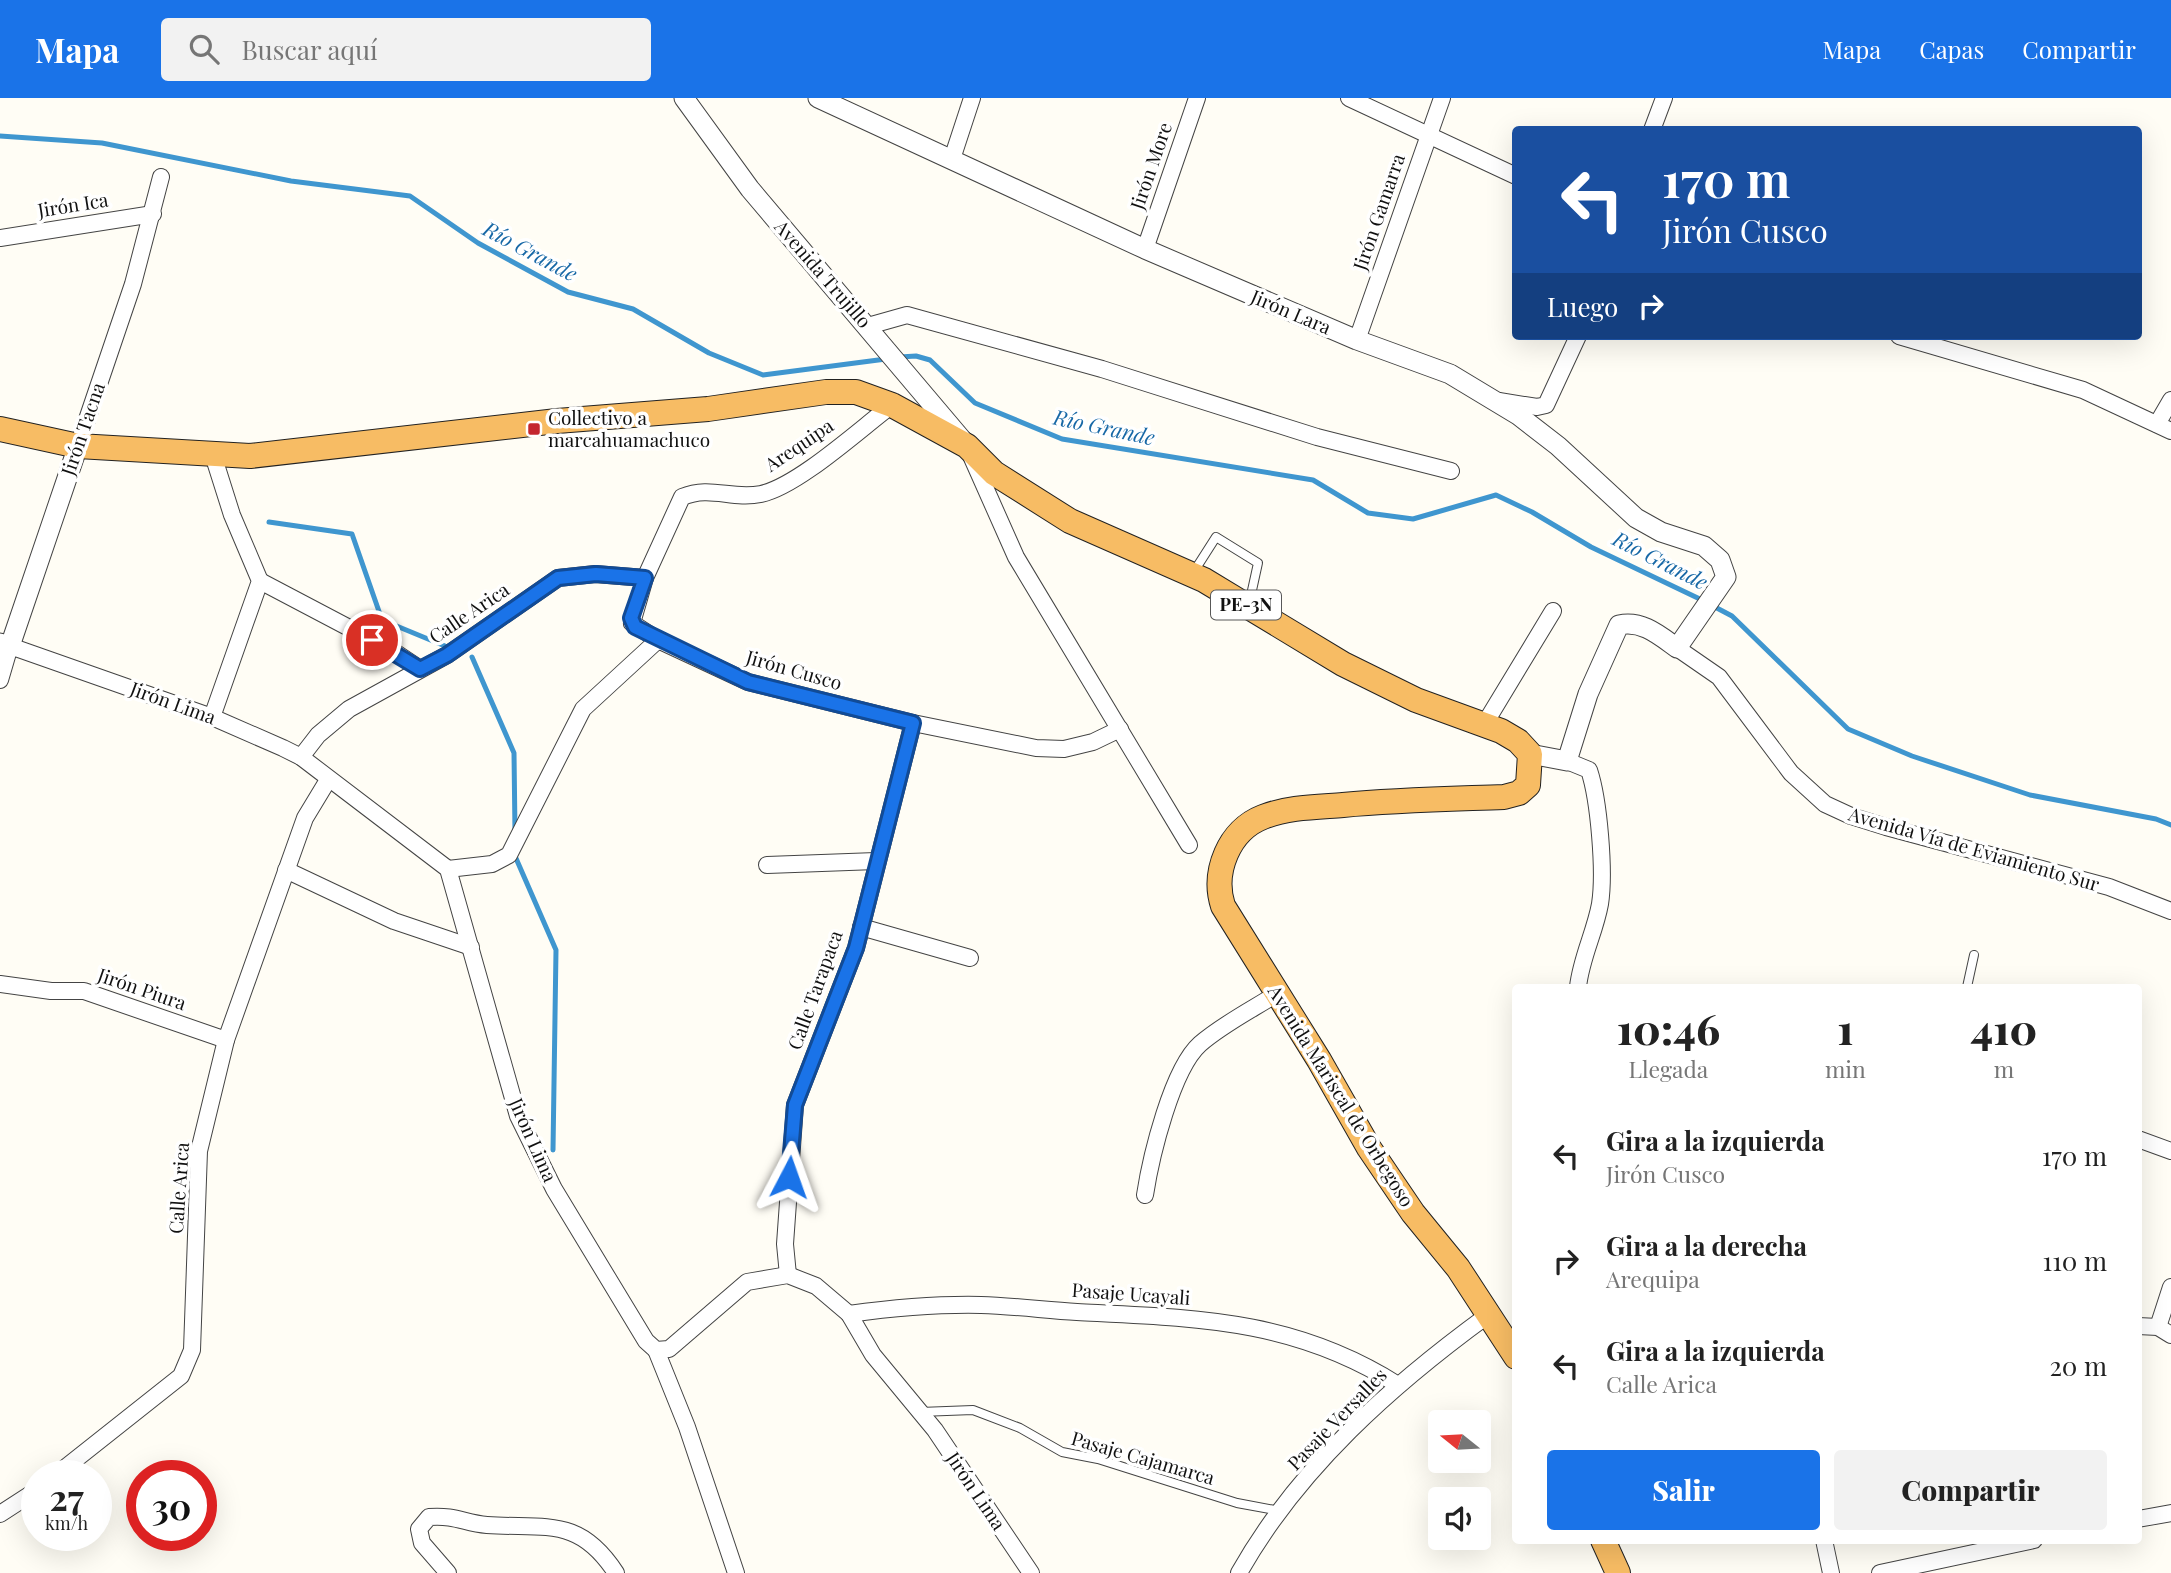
<!DOCTYPE html>
<html lang="es">
<meta charset="utf-8">
<style>
body{margin:0;font-family:"Playfair Display",serif;background:#f2f2f2;color:#222;height:100vh;display:flex;flex-direction:column;font-size:26px;white-space:nowrap}
*{box-sizing:border-box;margin:0}
p{font-size:23px;color:#767676}
.icon{flex:none;width:38px;height:38px;fill:none;stroke:currentColor;stroke-width:2;stroke-linecap:round;stroke-linejoin:round}
.map{position:relative;flex:1;overflow:hidden}
.drawer{position:absolute;left:1512px;top:886px;width:630px;height:560px;display:flex;flex-direction:column;background:#fff;border-radius:7px;box-shadow:0 7px 28px #0002}
.drawer>*{flex:none}
.banner{position:absolute;left:1512px;top:28px;width:630px;height:214px;border-radius:7px;box-shadow:0 7px 28px #0002;background:#1a4fa0;color:#fff;overflow:hidden}
.needle{width:46px;rotate:288deg}
.tools{position:absolute;left:1428px;top:1312px;display:grid;gap:14px}
.tools a{display:grid;place-items:center;width:63px;height:63px;border-radius:7px;background:#fff;box-shadow:0 7px 28px #0002;font-size:35px}
.speed{position:absolute;left:21px;top:1362px;display:flex;gap:14px;font-size:35px;font-weight:700;text-align:center}
.speed>*{display:grid;place-content:center;width:91px;height:91px;border-radius:50%;background:#fff;box-shadow:0 7px 28px #0002;line-height:1}
.speed small{font-size:18px;font-weight:400}
.speed .limit{border:10px solid #d22;background:#fff;color:#111}
.pin{position:absolute;display:grid;place-items:center;width:60px;height:60px;color:#fff;margin:-30px;border:4px solid #fff;border-radius:50%;box-shadow:0 2px 7px #0007}
.me{position:absolute;width:77px;margin:-38px;rotate:4deg;stroke-linejoin:round;filter:drop-shadow(0 0 5px #0008)}
.turn{display:flex;align-items:center;gap:24px;height:147px;padding:0 35px;font-size:32px}
.turn .icon{width:91px;height:91px;stroke-width:2.5}
.turn b{display:block;font-size:49px;line-height:60px}
.then{display:flex;align-items:center;height:66px;padding:0 35px;background:#0003;gap:14px;font-size:26px}
.eta{display:flex;justify-content:space-evenly;align-items:center;height:119px;text-align:center}
.eta b{font-size:42px;font-weight:800;line-height:49px}
.primary-button{display:flex;gap:14px;margin-top:auto;padding:14px 35px}
.primary-button a{flex:1;height:80px;border-radius:7px;background:#1a73e8;color:#fff;font-size:28px;font-weight:800;line-height:80px;text-align:center}
.primary-button a+a{background:#f2f2f2;color:#222}
ul{padding:0;list-style:none}
li{display:flex;align-items:center;gap:21px;height:105px;padding:0 35px}
li div{flex:1}
li b{display:block;font-size:26px}
li em{font-style:normal}
header{display:flex;align-items:center;gap:42px;box-sizing:border-box;height:98px;padding:0 35px;background:#1a73e8;color:#fff}
header strong{font-size:33px}
nav{display:flex;gap:38px;margin-inline-start:auto;font-size:24px}
.search{width:490px;height:63px;background:#f2f2f2;display:flex;align-items:center;gap:18px;box-sizing:border-box;padding:0 24px;border-radius:7px;color:#767676;font-size:26px}
.map>svg:first-child{display:block}
.lines{fill:none;stroke-linecap:round;stroke-linejoin:round}
.stream{stroke:#3f96cf;stroke-width:5}
.service-casing{stroke:#444;stroke-width:10}
.minor-casing{stroke:#444;stroke-width:18}
.tertiary-casing{stroke:#444;stroke-width:21}
.trunk-casing{stroke:#222;stroke-width:26}
.service{stroke:#fff;stroke-width:8}
.minor{stroke:#fff;stroke-width:16}
.tertiary{stroke:#fff;stroke-width:19}
.trunk{stroke:#f7bc64;stroke-width:24}
.route-casing{stroke:#114b97;stroke-width:18}
.route{stroke:#1a73e8;stroke-width:12}
.poi-dot{fill:#c4262e;stroke:#fff;stroke-width:2.5}
.labels{text-anchor:middle;stroke-width:7;stroke-linejoin:round;paint-order:stroke}
.shield{fill:#fff;stroke:#585858;stroke-width:2}
.shield-label{font-size:18px;font-weight:bold;fill:#111}
.street-label{font-size:19px;fill:#111;stroke:#fff}
.poi-label{font-size:19px;fill:#111;stroke:#fff;text-anchor:start}
.water-label{font-size:21px;font-style:italic;fill:#1768a6;stroke:#fff}
</style>
<header>
<strong>Mapa</strong>
<div class="search"><svg class="icon" aria-label="search" viewBox="0 0 24 24"><circle cx="10" cy="10" r="6"/><path d="M15 15l6 6"/></svg>Buscar aquí</div>
<nav><a>Mapa</a><a>Capas</a><a>Compartir</a></nav>
</header>
<div class="map">
<svg width="2171" height="1475" viewBox="0 0 2171 1475">
<rect width="100%" height="100%" fill="#fffdf5"/>
<g class="lines">
<g class="stream">
<polyline points="0,38 102,45 291,83 410,98 478,145 568,194 633,211 709,255 763,277 886,261"/>
<polyline points="900,259 916,258 930,262 975,305 1062,341 1313,382 1368,415 1413,421 1496,397 1532,414 1591,449 1704,503"/>
<polyline points="269,424 352,436 382,522 445,548"/>
<polyline points="1713,508 1732,518 1848,631 1912,658 2030,697 2156,721 2171,727"/>
<polyline points="472,559 514,655 515,734"/>
<polyline points="515,758 556,852 553,1052"/>
</g>
<g class="service-casing">
<g id="service">
<polyline points="1193,475 1216,439 1258,465 1249,506"/>
<polyline points="1967,889 1974,857"/>
<polyline points="920,1314 973,1312 1020,1330 1062,1354 1098,1361 1237,1405 1280,1413"/>
</g>
</g>
<g class="minor-casing">
<g id="minor">
<polyline points="1349,0 1516,78"/>
<polyline points="1652,32 1664,0"/>
<polyline points="952,61 972,0"/>
<polyline points="0,140 153,116"/>
<polyline points="1145,151 1197,0"/>
<polyline points="868,228 907,217 1102,271 1317,339 1451,373"/>
<polyline points="1899,238 2083,292 2171,333"/>
<polyline points="1357,242 1442,0"/>
<polyline points="1499,303 1537,309 1546,307 1578,238"/>
<path d="M892,307C860,331 798,388 761,396C731,402 711,387 682,399L645,480L632,525L658,542L748,584L913,625L1036,650L1064,651L1093,644L1120,631"/>
<polyline points="2157,326 2171,302"/>
<polyline points="78,348 133,186 161,79"/>
<polyline points="972,360 1016,459 1189,747"/>
<polyline points="260,483 393,553 420,571"/>
<polyline points="1677,550 1719,579 1791,675 1825,706 1851,718 1886,729 2109,789 2171,813"/>
<polyline points="0,582 10,548 212,619 283,650 301,659 448,771 518,1018 554,1091 646,1243 656,1252 669,1251 747,1184 788,1177 816,1188 849,1216 873,1257 935,1332 1031,1475"/>
<polyline points="212,619 260,483 232,417 213,357"/>
<polyline points="1484,627 1553,513"/>
<polyline points="301,659 318,637 349,611 447,557 558,480 595,476 645,480"/>
<path d="M1567,663L1589,672C1599,702 1605,774 1600,806C1595,834 1581,860 1578,889"/>
<polyline points="767,767 876,763"/>
<polyline points="448,771 492,766 509,757 583,611 658,542"/>
<polyline points="286,772 394,823 471,849"/>
<polyline points="861,829 970,860"/>
<polyline points="0,886 51,893 84,893 226,942"/>
<polyline points="2138,1041 2171,1053"/>
<path d="M1145,1097C1151,1058 1172,971 1200,946C1223,926 1253,911 1278,895"/>
<polyline points="788,1177 785,1146 795,1007 856,850 913,625"/>
<path d="M849,1216C893,1210 937,1206 981,1207C1013,1208 1045,1212 1077,1214C1196,1220 1294,1221 1398,1287"/>
<polyline points="2138,1228 2158,1229 2171,1237"/>
<polyline points="2158,1229 2171,1189"/>
<polyline points="656,1252 687,1329 736,1475"/>
<polyline points="56,1377 181,1278 192,1252 199,1053 226,942 305,720 328,682"/>
<polyline points="0,1416 37,1392"/>
<polyline points="2138,1421 2171,1415"/>
<polyline points="1824,1442 1831,1475"/>
<path d="M448,1475L422,1445L419,1431L429,1419C456,1417 464,1425 487,1427C546,1431 579,1418 616,1475"/>
<path d="M1239,1475C1298,1370 1392,1287 1488,1217"/>
<polyline points="1880,1475 2034,1442"/>
</g>
</g>
<g class="tertiary-casing">
<g id="tertiary">
<polyline points="684,0 750,91 964,344"/>
<path d="M818,0L1145,151L1357,242L1450,276L1518,317L1558,348L1636,420L1661,434L1704,448L1720,462L1726,479L1677,550C1659,537 1642,522 1619,527L1588,596L1567,663L1530,656"/>
<polyline points="0,545 10,548 78,348"/>
</g>
</g>
<g class="trunk-casing">
<g id="trunk">
<path d="M0,331L78,348L250,358L557,323L708,311L826,294H856L892,307L967,348L994,375L1070,423L1204,482L1343,566L1416,602L1501,633L1518,643L1530,656L1528,687L1519,695L1504,699C1450,701 1397,702 1343,707C1317,709 1288,709 1263,719C1229,732 1212,774 1223,808L1319,962L1369,1050L1413,1115L1458,1170L1516,1259"/>
<polyline points="1603,1442 1618,1475"/>
</g>
</g>
<use href="#service" class="service"/>
<use href="#minor" class="minor"/>
<use href="#tertiary" class="tertiary"/>
<use href="#trunk" class="trunk"/>
</g>
<g class="lines">
<g class="route-casing">
<polyline id="route" points="372,542 420,571 447,557 558,480 596,476 645,480 631,520 635,529 748,584 913,625 856,850 795,1007 789,1079"/>
</g>
<use href="#route" class="route"/>
</g>
<rect class="poi-dot" x="527" y="324" width="14" height="14" rx="3.5"/>
<g class="labels">
<rect class="shield" x="1211" y="492.5" width="70" height="29" rx="5"/>
<g class="shield-label">
<text x="1246" y="513">PE-3N</text>
</g>
<g class="street-label">
<text transform="translate(1151 68) rotate(-71)" y="7">Jirón More</text>
<text transform="translate(73 107) rotate(-9)" y="7">Jirón Ica</text>
<text transform="translate(1379 114) rotate(-71)" y="7">Jirón Gamarra</text>
<text transform="translate(823 176) rotate(49)" y="7">Avenida Trujillo</text>
<text transform="translate(1291 214) rotate(23)" y="7">Jirón Lara</text>
<text transform="translate(83 331) rotate(-71)" y="7">Jirón Tacna</text>
<text transform="translate(799 347) rotate(-34)" y="7">Arequipa</text>
<text transform="translate(469 515) rotate(-34)" y="7">Calle Arica</text>
<text transform="translate(794 572) rotate(16)" y="7">Jirón Cusco</text>
<text transform="translate(173 605) rotate(20)" y="7">Jirón Lima</text>
<text transform="translate(1974 751) rotate(16)" y="7">Avenida Vía de Eviamiento Sur</text>
<text transform="translate(142 891) rotate(19)" y="7">Jirón Piura</text>
<text transform="translate(815 892) rotate(-70)" y="7">Calle Tarapaca</text>
<text transform="translate(1341 998) rotate(58)" y="7">Avenida Mariscal de Orbegoso</text>
<text transform="translate(533 1042) rotate(66)" y="7">Jirón Lima</text>
<text transform="translate(179 1090) rotate(-86)" y="7">Calle Arica</text>
<text transform="translate(1131 1196) rotate(4)" y="7">Pasaje Ucayali</text>
<text transform="translate(1337 1321) rotate(-46)" y="7">Pasaje Versalles</text>
<text transform="translate(1143 1360) rotate(16)" y="7">Pasaje Cajamarca</text>
<text transform="translate(976 1393) rotate(56)" y="7">Jirón Lima</text>
</g>
<g class="poi-label">
<text x="548" y="327">Collectivo a<tspan x="548" dy="22">marcahuamachuco</tspan></text>
</g>
<g class="water-label">
<text transform="translate(530 154) rotate(28)" y="7">Río Grande</text>
<text transform="translate(1104 330) rotate(12)" y="7">Río Grande</text>
<text transform="translate(1660 463) rotate(27)" y="7">Río Grande</text>
</g>
</g>
</svg>
<div class="tools">
<a><svg class="needle" viewBox="-14 -14 28 28"><path d="M0-13l5 13h-10z" fill="#e53935"/><path d="M0 13l5-13h-10z" fill="#767676"/></svg></a>
<a><svg class="icon" aria-label="sound" viewBox="0 0 24 24"><path d="M4 9h4l5-4v14l-5-4H4zM17 9q2 3 0 6"/></svg></a>
</div>
<div class="speed"><div>27<small>km/h</small></div><div class="limit">30</div></div>
<div class="pin" style="left:372px;top:542px;background:#d93025"><svg class="icon" aria-label="arrive" viewBox="0 0 24 24"><path d="M6 21V4h12l-3 4 3 4H6"/></svg></div>
<svg class="me" style="left:789px;top:1079px" viewBox="-20 -20 40 40"><path d="M0-17L14 15 0 8-14 15z" fill="#1a73e8" stroke="#fff" stroke-width="4"/></svg>
<div class="banner">
<div class="turn"><svg class="icon" aria-label="left" viewBox="0 0 24 24"><path d="M17 20v-9H6M10 6l-5 5 5 5"/></svg><div><b>170 m</b>Jirón Cusco</div></div>
<div class="then">Luego<svg class="icon" aria-label="right" viewBox="0 0 24 24"><path d="M7 20v-9h11M14 6l5 5-5 5"/></svg></div>
</div>
<section class="drawer">
<div class="eta">
<div><b>10:46</b><p>Llegada</p></div>
<div><b>1</b><p>min</p></div>
<div><b>410</b><p>m</p></div>
</div>
<ul>
<li><svg class="icon" aria-label="left" viewBox="0 0 24 24"><path d="M17 20v-9H6M10 6l-5 5 5 5"/></svg><div><b>Gira a la izquierda</b><p>Jirón Cusco</p></div><em>170 m</em></li>
<li><svg class="icon" aria-label="right" viewBox="0 0 24 24"><path d="M7 20v-9h11M14 6l5 5-5 5"/></svg><div><b>Gira a la derecha</b><p>Arequipa</p></div><em>110 m</em></li>
<li><svg class="icon" aria-label="left" viewBox="0 0 24 24"><path d="M17 20v-9H6M10 6l-5 5 5 5"/></svg><div><b>Gira a la izquierda</b><p>Calle Arica</p></div><em>20 m</em></li>
</ul>
<div class="primary-button"><a>Salir</a><a>Compartir</a></div>
</section>
</div>
